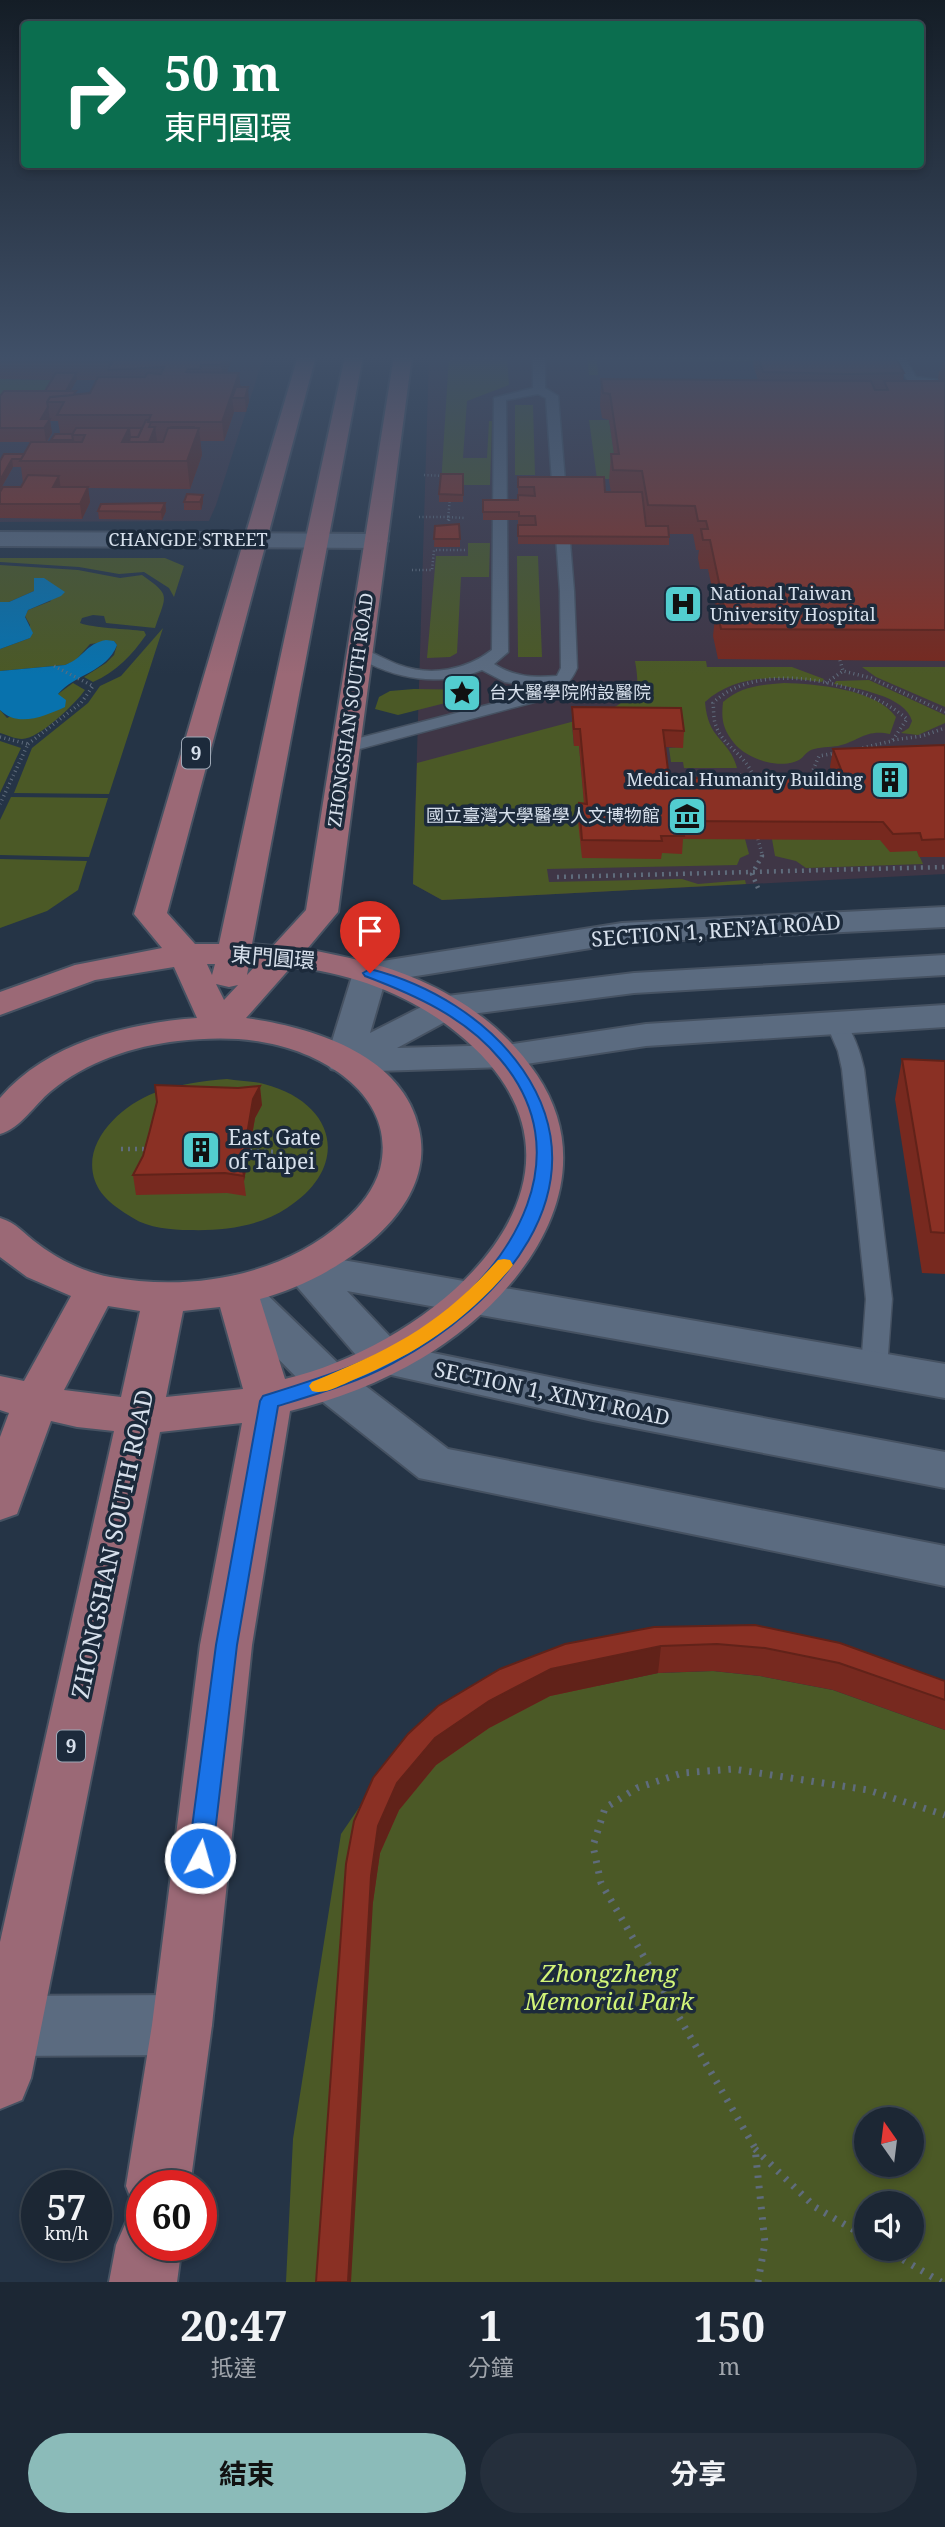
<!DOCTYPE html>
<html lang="zh-TW">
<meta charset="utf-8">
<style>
body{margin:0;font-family:"Noto Serif","Noto Sans TC",serif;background:#252f3c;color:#f1f3f6;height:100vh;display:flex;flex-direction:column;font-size:26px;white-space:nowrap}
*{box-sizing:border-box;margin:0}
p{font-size:23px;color:#a0a5ac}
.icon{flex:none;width:38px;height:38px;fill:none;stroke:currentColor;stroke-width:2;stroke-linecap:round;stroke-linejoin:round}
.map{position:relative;height:2282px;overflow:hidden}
.side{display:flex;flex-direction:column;background:#1c2734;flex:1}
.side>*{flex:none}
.top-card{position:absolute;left:21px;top:21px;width:903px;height:147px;border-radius:7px;box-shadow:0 4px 10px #0003,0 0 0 2px #3a444f;background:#0b6e4f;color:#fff;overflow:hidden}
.needle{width:46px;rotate:346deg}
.controls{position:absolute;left:854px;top:2107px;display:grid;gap:14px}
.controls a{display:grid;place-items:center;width:70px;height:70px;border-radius:50%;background:#1c2734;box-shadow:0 4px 10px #0003,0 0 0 2px #3a444f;font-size:35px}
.speed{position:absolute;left:21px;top:2170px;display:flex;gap:14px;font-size:35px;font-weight:700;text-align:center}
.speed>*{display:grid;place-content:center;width:91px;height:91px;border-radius:50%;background:#1c2734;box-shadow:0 4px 10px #0003,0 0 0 2px #3a444f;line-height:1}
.speed small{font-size:18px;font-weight:400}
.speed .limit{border:10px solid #d22;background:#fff;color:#111}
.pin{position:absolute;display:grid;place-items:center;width:60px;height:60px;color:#fff;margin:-72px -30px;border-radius:50% 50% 50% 0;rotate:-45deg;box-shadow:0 0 7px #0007}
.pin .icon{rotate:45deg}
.me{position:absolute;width:77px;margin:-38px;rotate:6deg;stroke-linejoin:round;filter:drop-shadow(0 0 5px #0008)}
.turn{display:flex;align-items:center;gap:24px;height:147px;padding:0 28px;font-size:32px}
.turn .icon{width:91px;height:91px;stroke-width:2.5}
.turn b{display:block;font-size:49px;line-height:60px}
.eta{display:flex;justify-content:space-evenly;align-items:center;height:119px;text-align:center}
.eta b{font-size:42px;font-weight:700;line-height:49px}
.cta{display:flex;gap:14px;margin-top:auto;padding:14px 28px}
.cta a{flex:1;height:80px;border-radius:42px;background:#8bbbb9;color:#111;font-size:28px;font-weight:700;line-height:80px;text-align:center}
.cta a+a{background:#252f3c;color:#f1f3f6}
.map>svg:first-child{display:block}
.medical{fill:#3f3646}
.green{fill:#4b5926;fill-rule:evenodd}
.water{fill:#0872ad}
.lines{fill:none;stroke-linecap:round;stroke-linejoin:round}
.service-casing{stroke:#465262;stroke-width:3}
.minor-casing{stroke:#465262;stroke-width:4}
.secondary-casing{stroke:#465262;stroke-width:4}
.primary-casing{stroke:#465262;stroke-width:4}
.path-far3{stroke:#5f6c7c;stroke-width:2.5;stroke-dasharray:1 2.5;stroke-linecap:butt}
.path-far2{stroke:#5f6c7c;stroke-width:3.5;stroke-dasharray:1 3.5;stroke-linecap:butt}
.path-far1{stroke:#5f6c7c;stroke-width:4.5;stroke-dasharray:2 5;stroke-linecap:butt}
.path{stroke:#5f6c7c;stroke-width:7;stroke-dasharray:2.5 8;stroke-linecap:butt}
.service{fill:#5b6b80;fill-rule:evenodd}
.minor{fill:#5b6b80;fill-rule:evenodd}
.secondary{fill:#5b6b80;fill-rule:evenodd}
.primary{fill:#9b6976;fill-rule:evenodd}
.wall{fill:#77291f;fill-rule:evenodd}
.shaded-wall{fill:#612219}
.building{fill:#8a3024;stroke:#612219;stroke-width:2}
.route{fill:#1a73e8;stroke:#114b97;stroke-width:2}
.slow{fill:#f59e0b}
.labels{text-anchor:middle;stroke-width:7;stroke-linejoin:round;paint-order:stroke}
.far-street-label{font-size:18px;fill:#d7e0ec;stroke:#1c2a3b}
.far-poi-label{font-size:18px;fill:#d7e0ec;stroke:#1c2a3b;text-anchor:start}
.shield{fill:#1c2a3b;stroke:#9fa9b7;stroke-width:2}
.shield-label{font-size:19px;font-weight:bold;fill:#d7e0ec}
.street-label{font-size:21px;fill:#d7e0ec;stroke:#1c2a3b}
.poi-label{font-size:21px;fill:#d7e0ec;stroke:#1c2a3b;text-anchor:start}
.near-street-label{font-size:24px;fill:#d7e0ec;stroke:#1c2a3b}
.near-park-label{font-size:24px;font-style:italic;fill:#d2f478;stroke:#1c2a3b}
</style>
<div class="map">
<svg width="945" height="2282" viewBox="0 0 945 2282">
<rect width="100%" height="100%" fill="#253446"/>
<g class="medical">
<polygon points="0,356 264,356 216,505 209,521 0,522"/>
<polygon points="429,356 945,356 945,874 442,900 413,884"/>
</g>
<g class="green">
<polygon points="449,356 507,356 509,385 467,401 463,458 487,458 489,421 492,421 490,485 441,485"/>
<polygon points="587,356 883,356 887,364 597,359 598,375 589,375"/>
<polygon points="0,379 57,380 43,404 0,413"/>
<polygon points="515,405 533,405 535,475 515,475"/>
<polygon points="589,420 609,420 618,479 597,479"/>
<polygon points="468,543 490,543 489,577 461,577 457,653 450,657 427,658 436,556 468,556"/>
<polygon points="517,556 538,556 542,657 518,657"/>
<polygon points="0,558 165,558 184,566 174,597 169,588 144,572 119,574 79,567 0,562"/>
<path d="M0,565L78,570L120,578L142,575C172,596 166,595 155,628L106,623L104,616L93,615L82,618L80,623C93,628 127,629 144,631L146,635C132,655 116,672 93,682L84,677L106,663L114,655L117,645L114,641L90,644L75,661L65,665L0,671V649L30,638V625L25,616L28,610L51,601L34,579V591L9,602H0Z"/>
<polygon points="163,628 109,794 14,793 32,748 88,703 100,686 121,676"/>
<path d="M635,661H706L707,667H792L824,679L822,682C781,676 737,673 705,702C708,741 729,738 737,768H684L683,762H671L669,748L683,747L572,724L574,746H579L586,821L660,853L680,839H745L749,854L740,858L737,865L547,869L549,882L682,879L698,884L745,880L746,884L442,900L413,884L417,763L590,717C606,711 631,703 637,684C638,678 636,667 635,661Z"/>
<polygon points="862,667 945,667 945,707 876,677"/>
<path d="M869,680L945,715V723L918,735L901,733L909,728L912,721C906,696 855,688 834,684L836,681Z"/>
<path d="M73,683L85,690C75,704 39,739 22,739C15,739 7,735 0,733V710L7,718L58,694Z"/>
<path d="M784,683C817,684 876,689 896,717L890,734C865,729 860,741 838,746C830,747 819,747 811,750C806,752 803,758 799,760C779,770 747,759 734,743C723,729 721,720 723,702C741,686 760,685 784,683Z"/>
<polygon points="414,689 479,690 481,694 398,715 375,709 379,697 390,691"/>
<polygon points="0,741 21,748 0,793"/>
<polygon points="11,797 108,798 89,857 0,855 0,820"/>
<polygon points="772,839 881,840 917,851 923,864 806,868 796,861 775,856"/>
<polygon points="0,859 87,861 78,890 47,911 0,928"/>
<path d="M227,1079C239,1081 253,1081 264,1084C337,1103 351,1167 287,1208C259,1227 222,1231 189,1230C172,1230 148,1228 133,1218C118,1209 101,1198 95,1181C81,1142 121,1106 154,1093C178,1084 202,1081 227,1079Z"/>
<path d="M713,1671L760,1676L833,1690L945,1730V2282H286L293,2139L341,1834L412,1730L568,1680L596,1686L658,1673ZM866,2119H912V2165H866ZM866,2203H912V2249H866Z"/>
</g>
<g class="water">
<polygon points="34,578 44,578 65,592 61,596 28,610 25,617 33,633 30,638 0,649 0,602 9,602 34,591"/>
<path d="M106,640L114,641L117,645C107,672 75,674 58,694L66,700L65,707C45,716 18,728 0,710V671L65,665C84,658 85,644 106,640Z"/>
</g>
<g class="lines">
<g class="service-casing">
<g id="service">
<path d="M533,356H545V388L558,396L574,591L577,668C569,687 556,694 538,701L352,751H340L338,747L340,743L526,695L544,687L505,682L482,670C444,685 406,681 370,664C363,661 356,658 351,653L359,648C373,652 386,660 399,665C431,677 466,670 492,650L494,398L533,388ZM538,394L546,398L560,591L561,668L557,676C534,678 514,677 494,664L508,652L506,400Z"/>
<polygon points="892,356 904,356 916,377 945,381 945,387 931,387 908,381"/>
<path d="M836,1017L843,1019C854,1034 860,1051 864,1069L892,1299L887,1368L883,1375L874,1378L865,1375L861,1368L866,1299L842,1069L838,1051L826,1023L829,1019Z"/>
</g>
</g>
<g class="minor-casing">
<g id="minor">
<polygon points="0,532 376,534 384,536 388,541 384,546 376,548 0,546"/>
<polygon points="182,1995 203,2004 212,2025 203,2046 182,2055 0,2056 0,1996"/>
</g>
</g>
<g class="secondary-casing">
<g id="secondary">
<polygon points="945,907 945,927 622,943 385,981 370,1033 435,1000 447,996 634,973 945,955 945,975 634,993 456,1016 397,1048 506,1045 646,1024 945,1005 945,1027 646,1046 506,1067 344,1072 331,1069 326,1061 353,973 358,966 370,963 622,923"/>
<polygon points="302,1253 945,1364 945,1398 347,1291 399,1346 593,1386 945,1452 945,1488 593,1420 369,1370 281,1268 287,1258"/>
<polygon points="236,1275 251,1279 346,1371 448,1449 945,1546 945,1586 419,1478 314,1395 221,1301 215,1290 221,1279"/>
</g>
</g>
<g class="primary-casing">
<g id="primary">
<path d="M298,356H316L167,913L195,944H219L345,356H363L252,944L273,946L306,910L394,356H412L338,912L307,949C345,957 384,964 419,980C467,1001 508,1032 537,1075C610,1184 517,1302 422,1358C382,1382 335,1400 290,1411L252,1645L212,2025L190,2186H142V2212L135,2209L126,2186L152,2025L200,1645L242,1423L160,1432L31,2078L22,2100L0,2109V1942L114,1431L77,1427L51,1421L17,1514L0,1520V1437L9,1413L0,1410V1376L24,1381L71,1296L27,1277L0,1257V1218C17,1223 24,1234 38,1244C59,1260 84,1272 110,1277C191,1292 282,1276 344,1221C360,1207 374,1190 380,1169C398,1097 324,1052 262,1042C234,1037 206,1038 178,1041C133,1046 86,1062 51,1091C34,1105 21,1128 0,1134V1098C47,1043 128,1023 197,1018L174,967L95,980L0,1015V992L75,965L162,948L134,914ZM207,964H215L212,975ZM249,964L256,965L247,975ZM291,967C349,972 411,995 456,1032C633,1174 438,1343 285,1379L260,1299C329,1281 439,1215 419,1129C403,1054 311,1027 246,1018ZM216,984L229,987L238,985L224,1000ZM108,1306L140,1311L121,1397L64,1390ZM220,1307L243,1389L166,1397L183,1311Z"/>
<polygon points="142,2215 142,2245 182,2245 177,2282 109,2282 116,2245 126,2222"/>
</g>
</g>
<g class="path-far3">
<polyline points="424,475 444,476"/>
<polyline points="419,517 449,517"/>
<polyline points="448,520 450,497"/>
<polyline points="449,521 449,517 465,518"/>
<polyline points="412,570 432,570 434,550 465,550"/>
</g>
<g class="path-far2">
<polyline points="840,660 843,671"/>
<polyline points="826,683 843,671 871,678 945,712"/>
<polyline points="0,737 28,744 0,804"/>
<polyline points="893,740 922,736 945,728"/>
<polyline points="28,744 81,703 93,686 54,666"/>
<polyline points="677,775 811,775 819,756 836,753"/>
<path d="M753,776C746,755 723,746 716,726C713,719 714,710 713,703C758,658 864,681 907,719L892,741L862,748"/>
<polyline points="758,839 762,854"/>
</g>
<g class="path-far1">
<polyline points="557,877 945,867"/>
<polyline points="758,888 752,874 762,856 761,852"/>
<polyline points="121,1149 149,1149"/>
<polyline points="250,1151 283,1152"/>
</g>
<g class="path">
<polyline points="755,2149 815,2207 866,2237"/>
<polyline points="885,2249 941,2282"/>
<polyline points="758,2282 765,2243 755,2148 601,1883 593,1846 605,1808 637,1788 682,1773 733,1769 868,1790 945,1815"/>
</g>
<use href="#service" class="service"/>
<use href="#minor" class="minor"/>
<use href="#secondary" class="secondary"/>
<use href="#primary" class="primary"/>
</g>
<g class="wall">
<path d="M0,356H233L227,372L239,373L240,387L249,401L246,412H234L224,441H200L202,455L190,489L88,488L90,502L82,519L0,518V492L21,487L23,483L21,467H13L0,490V461L24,454L30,442H0V396L45,391L52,380L0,379ZM76,380H97L90,393L76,395L70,391ZM50,421H58L60,433L72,434L51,440L52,442H47L52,433Z"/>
<polygon points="754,356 895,356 904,373 903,381 939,381 938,378 939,371 941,371 942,362 945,362 945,661 718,659 713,636 716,608 708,569 700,569 698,558 699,550 696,550 693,534 669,534 669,545 518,544 518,525 535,525 535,524 518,524 518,520 483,520 483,500 518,500 518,495 534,496 534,495 518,495 518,477 611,492 609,481 611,454 614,454 609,420 602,418 600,405 601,379 758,380 753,365"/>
<polygon points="463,474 463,502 439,502 439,494"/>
<polygon points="203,495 203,502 201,510 184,510 184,502"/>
<polygon points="165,503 166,511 162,520 99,519 98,511"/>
<polygon points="435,526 460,539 460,547 434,547"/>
<polygon points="572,707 684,731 683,748 665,747 669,778 834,777 830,767 833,749 945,745 945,857 919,857 917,851 890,852 880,840 683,839 682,854 662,853 661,859 582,858 578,821 579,803 584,804 579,746 574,746 572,723"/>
<polygon points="902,1059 945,1061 945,1274 922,1273 895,1099"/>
<polygon points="262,1105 255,1118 244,1181 246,1196 227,1193 136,1195 133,1175"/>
<polygon points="654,1627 945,1681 945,1730 833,1690 760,1676 713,1671 658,1673 550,1696 489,1728 436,1765 399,1810 380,1853 373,1902 373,1778"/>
</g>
<g class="shaded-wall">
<polygon points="225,356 233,356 223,383 221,365"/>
<polygon points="76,373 77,380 64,402 62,397"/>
<polygon points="239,373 241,391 232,398 234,412 224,441 222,422"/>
<polygon points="248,387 249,401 246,412 245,398"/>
<polygon points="48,407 52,433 46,442 44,428 41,419"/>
<polygon points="155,427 157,441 149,461 144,455"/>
<polygon points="129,428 132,455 122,442"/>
<polygon points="199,428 202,455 190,489 187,461"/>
<polygon points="12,459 13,467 0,490 0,480"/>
<polygon points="59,476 61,490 53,487"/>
<polygon points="88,487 90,502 82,519 80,504"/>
<polygon points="203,495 203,502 201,510 200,502"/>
<polygon points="165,503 166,511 162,520 161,512"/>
<polygon points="260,1086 262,1105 255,1118 244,1181 242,1164 253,1099"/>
<polygon points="661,1646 658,1673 550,1696 489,1728 436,1765 399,1810 380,1853 373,1902 351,2282 348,2282 371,1876 378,1826 397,1783 435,1738 489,1701 551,1669"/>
</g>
<g class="building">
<polygon points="0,356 225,356 221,365 201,365 200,369 188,369 186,372 239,373 222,422 148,422 151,415 57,415 64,402 47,402 50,397 90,393 98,377 145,377 147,373 161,374 164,367 108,370 112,362 0,362"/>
<polygon points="758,356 895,356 904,373 848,374 763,372"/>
<polygon points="56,373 76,373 66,391 45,391"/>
<polygon points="601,379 871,381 875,390 888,390 884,381 945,381 945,630 721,629 716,606 724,606 710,540 703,540 701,529 708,529 706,521 698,521 695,506 648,505 642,471 613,470 611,454 619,454 610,394 603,393"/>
<polygon points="236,387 248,387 245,398 232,398"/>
<polygon points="4,391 76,391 73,395 50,397 47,402 48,407 41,419 50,419 44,428 0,428 0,396"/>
<polygon points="146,420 149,420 148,422 151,422 149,427 155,427 149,442 129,442 130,437 138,437"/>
<polygon points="171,427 194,427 194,428 170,428"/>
<polygon points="76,428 129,428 122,442 163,442 168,428 199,428 187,461 20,461 31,442 82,442 85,435 72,435"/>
<polygon points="129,428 142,428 138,437 130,437"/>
<polygon points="55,434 72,434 73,440 51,440"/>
<polygon points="4,454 24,454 21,459 12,459 0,480 0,461"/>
<polygon points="441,474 463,474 463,495 439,494"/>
<polygon points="28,475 59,476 53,487 88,487 80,504 0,504 0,492 3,487 21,487"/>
<polygon points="518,477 604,477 605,492 642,492 646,526 668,526 669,537 518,536 518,525 536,525 535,516 519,516 519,512 483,512 483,500 518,500 518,495 535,496 534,487 518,487"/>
<polygon points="187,494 203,495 200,502 184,502"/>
<polygon points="165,503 161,512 98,511 101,504"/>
<polygon points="459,524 460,539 434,539 435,526"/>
<polygon points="572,707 681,708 684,731 663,730 669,778 844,777 833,749 945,745 945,839 922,840 920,833 893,834 883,822 681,821 684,836 661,836 662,841 582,840 579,803 587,804 580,729 574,729"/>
<polygon points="902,1059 945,1061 945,1233 931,1232"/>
<polygon points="155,1085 238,1088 260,1086 253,1099 242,1164 244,1176 225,1173 133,1175 143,1156 150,1130 157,1102"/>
<polygon points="755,1625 840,1643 945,1681 945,1700 839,1663 765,1648 717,1644 661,1646 551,1669 489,1701 435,1738 397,1783 378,1826 371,1876 348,2282 316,2282 346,1864 354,1821 373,1778 408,1734 438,1706 500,1669 565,1644 654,1627"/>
</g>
<linearGradient id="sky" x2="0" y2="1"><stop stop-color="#141d26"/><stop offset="0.53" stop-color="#405068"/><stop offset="1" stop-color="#405068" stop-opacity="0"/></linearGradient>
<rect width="945" height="675" fill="url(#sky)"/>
<path class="route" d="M370,969C429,984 488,1019 523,1070C605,1190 499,1307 393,1363C356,1383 317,1394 278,1406L237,1645L212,1858L208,1866L200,1869L192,1866L188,1858L216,1645L260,1401L263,1396C321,1378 378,1361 429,1325C515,1265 581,1153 500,1059C465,1017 415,995 365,976L363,973Z"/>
<path class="slow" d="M504,1259L510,1260L513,1265L510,1269C464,1322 418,1353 353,1380C341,1385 325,1395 312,1391L309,1386L312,1382C392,1349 439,1326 498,1260Z"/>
<defs>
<g id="hospital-square" transform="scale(2.0125)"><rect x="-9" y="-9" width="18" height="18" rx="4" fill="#52cdcf" stroke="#1c2a3b"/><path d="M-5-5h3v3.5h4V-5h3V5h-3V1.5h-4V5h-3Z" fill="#111"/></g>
<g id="sight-square" transform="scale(2.0125)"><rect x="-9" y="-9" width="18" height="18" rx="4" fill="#52cdcf" stroke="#1c2a3b"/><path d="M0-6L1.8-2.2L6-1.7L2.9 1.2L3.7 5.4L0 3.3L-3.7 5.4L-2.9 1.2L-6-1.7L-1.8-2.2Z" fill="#111"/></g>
<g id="building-square" transform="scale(2.0125)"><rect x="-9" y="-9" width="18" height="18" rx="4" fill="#52cdcf" stroke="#1c2a3b"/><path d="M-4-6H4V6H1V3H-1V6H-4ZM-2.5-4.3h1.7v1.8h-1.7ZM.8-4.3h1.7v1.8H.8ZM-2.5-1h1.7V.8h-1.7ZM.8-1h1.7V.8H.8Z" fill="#111"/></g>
<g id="museum-square" transform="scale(2.0125)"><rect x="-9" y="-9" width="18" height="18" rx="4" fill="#52cdcf" stroke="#1c2a3b"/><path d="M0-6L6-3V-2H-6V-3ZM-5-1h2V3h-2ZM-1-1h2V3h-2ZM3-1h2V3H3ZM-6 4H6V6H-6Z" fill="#111"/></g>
</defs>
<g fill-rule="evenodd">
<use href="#hospital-square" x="683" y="604"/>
<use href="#sight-square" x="462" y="693"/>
<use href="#building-square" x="890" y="780"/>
<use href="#museum-square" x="687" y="816"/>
<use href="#building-square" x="201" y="1150"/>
</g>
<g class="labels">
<g class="far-street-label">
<text x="188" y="546">CHANGDE STREET</text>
<text transform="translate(351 710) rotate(-82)" y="6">ZHONGSHAN SOUTH ROAD</text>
</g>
<g class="far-poi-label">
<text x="710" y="600">National Taiwan<tspan x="710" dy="21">University Hospital</tspan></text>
<text x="489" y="699">台大醫學院附設醫院</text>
<text x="863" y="786" text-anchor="end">Medical Humanity Building</text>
<text x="660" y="822" text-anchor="end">國立臺灣大學醫學人文博物館</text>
</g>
<g class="shield">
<rect x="182" y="737.5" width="28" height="31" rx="5"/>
<rect x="57" y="1730.5" width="28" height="31" rx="5"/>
</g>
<g class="shield-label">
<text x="196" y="760">9</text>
<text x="71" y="1753">9</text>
</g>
<g class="street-label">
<text transform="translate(716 931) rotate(-4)" y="7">SECTION 1, REN’AI ROAD</text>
<text transform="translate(273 958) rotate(5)" y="7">東門圓環</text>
<text transform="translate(552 1394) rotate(12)" y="7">SECTION 1, XINYI ROAD</text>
</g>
<g class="poi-label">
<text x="228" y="1145">East Gate<tspan x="228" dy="24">of Taipei</tspan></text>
</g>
<g class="near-street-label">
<text transform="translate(113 1544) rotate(-78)" y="8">ZHONGSHAN SOUTH ROAD</text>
</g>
<g class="near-park-label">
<text x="609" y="1982">Zhongzheng<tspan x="609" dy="28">Memorial Park</tspan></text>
</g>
</g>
</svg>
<div class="controls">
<a><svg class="needle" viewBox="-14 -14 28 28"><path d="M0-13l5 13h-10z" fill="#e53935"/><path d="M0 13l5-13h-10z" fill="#a0a5ac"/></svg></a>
<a><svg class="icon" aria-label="sound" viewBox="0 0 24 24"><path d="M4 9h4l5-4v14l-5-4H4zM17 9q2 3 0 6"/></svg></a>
</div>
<div class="speed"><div>57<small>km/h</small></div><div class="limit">60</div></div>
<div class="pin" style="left:370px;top:973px;background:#d93025"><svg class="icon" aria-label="arrive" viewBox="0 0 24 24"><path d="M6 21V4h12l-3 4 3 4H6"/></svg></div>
<svg class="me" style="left:200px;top:1858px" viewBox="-20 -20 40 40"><circle r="17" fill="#1a73e8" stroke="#fff" stroke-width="3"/><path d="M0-11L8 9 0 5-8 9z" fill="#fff"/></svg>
<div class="top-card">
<div class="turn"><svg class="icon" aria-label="right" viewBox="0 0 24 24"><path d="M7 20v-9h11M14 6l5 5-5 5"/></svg><div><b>50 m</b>東門圓環</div></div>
</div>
</div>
<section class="side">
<div class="eta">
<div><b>20:47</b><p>抵達</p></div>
<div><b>1</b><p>分鐘</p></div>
<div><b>150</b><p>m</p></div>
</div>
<div class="cta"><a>結束</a><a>分享</a></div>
</section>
